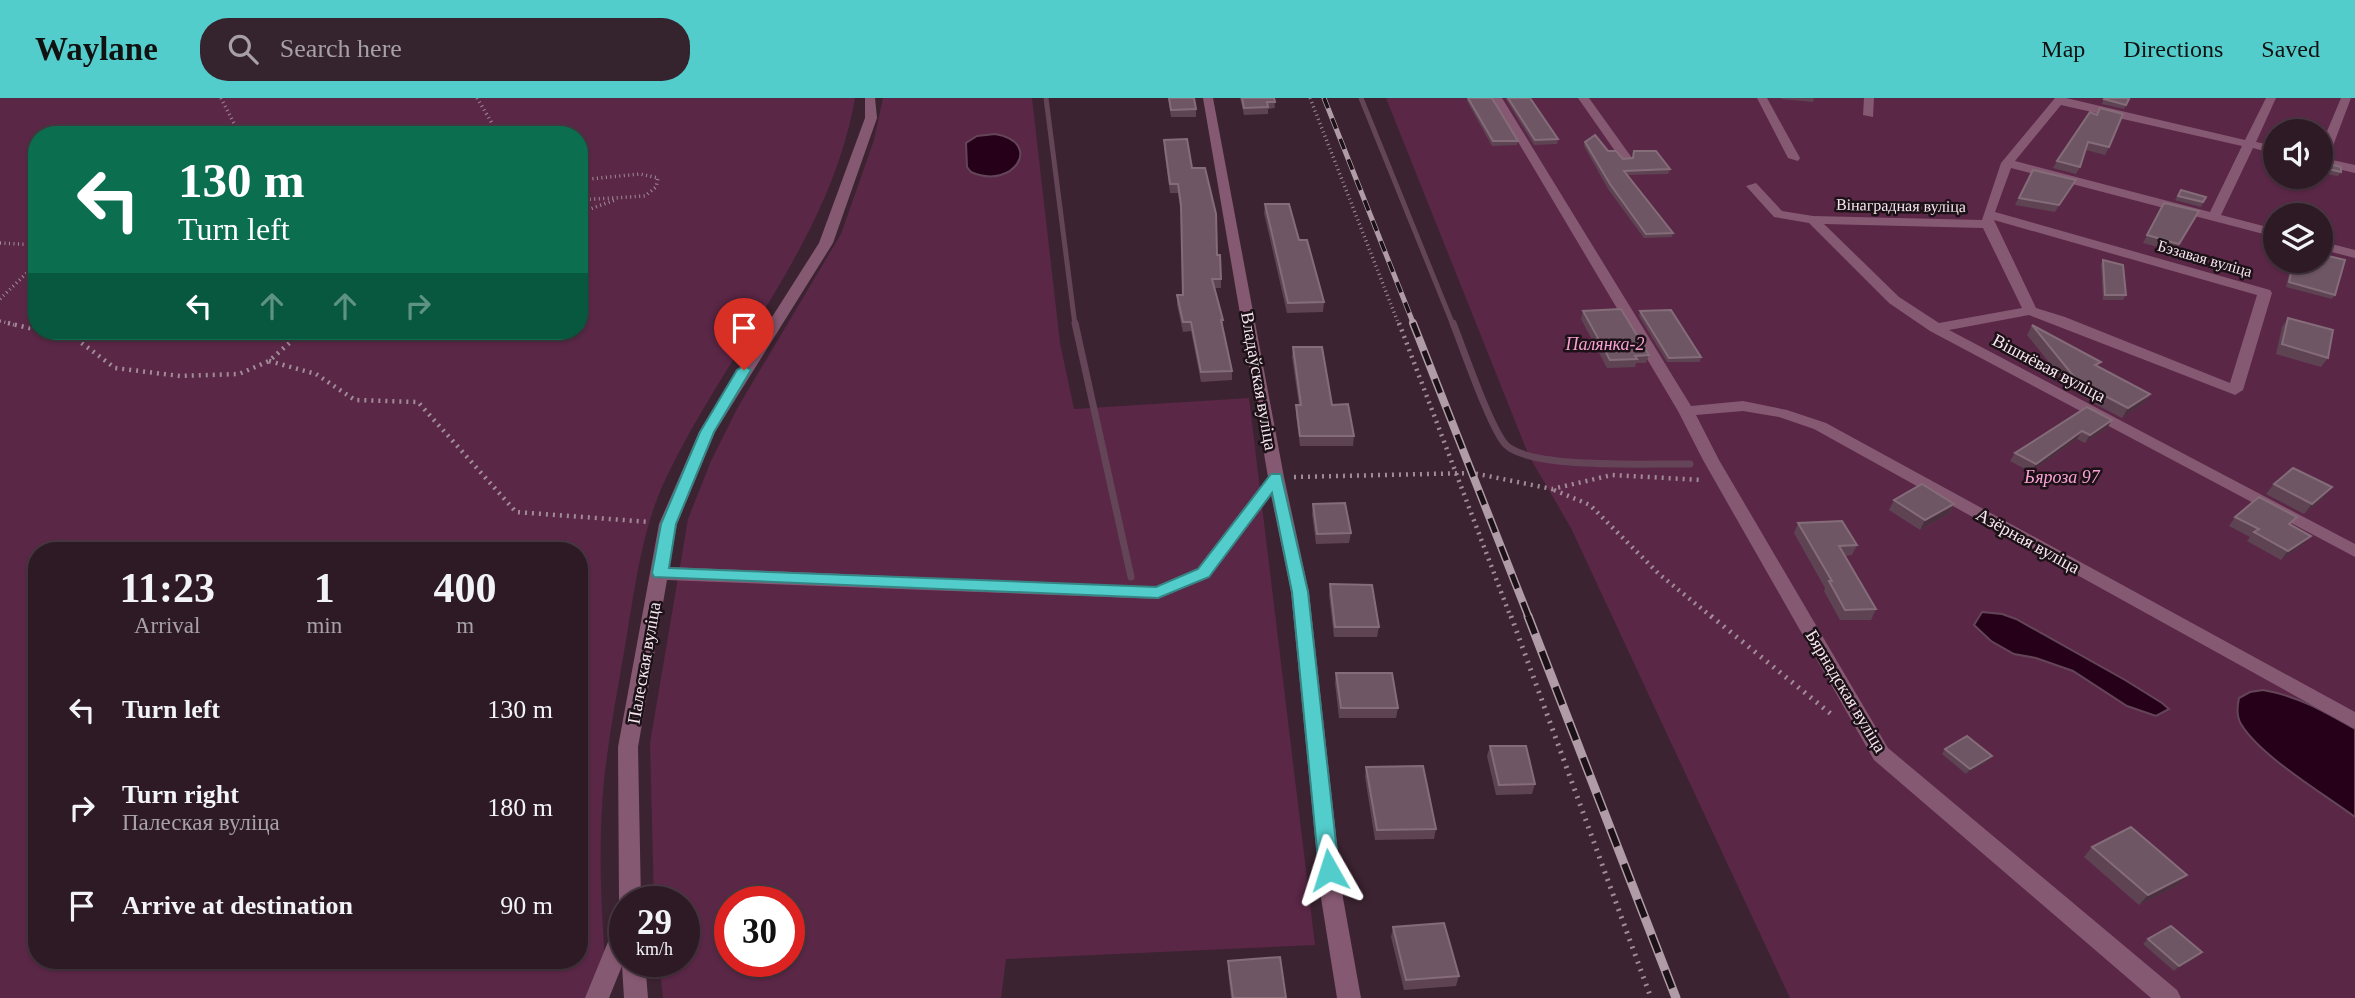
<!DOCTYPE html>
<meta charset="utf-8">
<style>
body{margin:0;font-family:"Times New Roman",serif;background:#35232d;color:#f1f3f6;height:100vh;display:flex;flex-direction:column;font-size:26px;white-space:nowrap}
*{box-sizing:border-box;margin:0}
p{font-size:23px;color:#a7a1a7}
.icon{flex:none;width:38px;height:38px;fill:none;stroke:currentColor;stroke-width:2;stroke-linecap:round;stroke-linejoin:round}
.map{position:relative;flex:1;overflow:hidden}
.details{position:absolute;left:28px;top:444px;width:560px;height:427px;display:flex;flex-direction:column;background:#2d1a25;border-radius:28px;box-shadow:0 2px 5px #0004,0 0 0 2px #483842}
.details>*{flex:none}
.hud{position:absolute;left:28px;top:28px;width:560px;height:214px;border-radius:28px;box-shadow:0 2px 5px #0004,0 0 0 2px #483842;background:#0b6e4f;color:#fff;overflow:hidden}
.controls{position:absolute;left:2263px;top:21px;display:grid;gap:14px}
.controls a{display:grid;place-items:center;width:70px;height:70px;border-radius:50%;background:#2d1a25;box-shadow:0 2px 5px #0004,0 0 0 2px #483842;font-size:35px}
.speed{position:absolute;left:609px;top:788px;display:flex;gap:14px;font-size:35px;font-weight:700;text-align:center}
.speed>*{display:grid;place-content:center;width:91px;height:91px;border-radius:50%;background:#2d1a25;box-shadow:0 2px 5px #0004,0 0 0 2px #483842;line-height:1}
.speed small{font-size:18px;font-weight:400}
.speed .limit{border:10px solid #d22;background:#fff;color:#111}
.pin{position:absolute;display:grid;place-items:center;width:60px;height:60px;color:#fff;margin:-72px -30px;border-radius:50% 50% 50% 0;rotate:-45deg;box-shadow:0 0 7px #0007}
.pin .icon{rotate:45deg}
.me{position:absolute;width:77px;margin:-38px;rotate:354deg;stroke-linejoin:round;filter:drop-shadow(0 0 5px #0008)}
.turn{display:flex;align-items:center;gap:24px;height:147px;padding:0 35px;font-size:32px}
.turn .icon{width:91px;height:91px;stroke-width:2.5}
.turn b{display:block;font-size:49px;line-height:60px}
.lanes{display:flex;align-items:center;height:66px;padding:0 35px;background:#0003;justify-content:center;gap:35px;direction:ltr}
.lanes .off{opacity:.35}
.eta{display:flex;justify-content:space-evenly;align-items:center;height:119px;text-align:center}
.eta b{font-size:42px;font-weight:800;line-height:49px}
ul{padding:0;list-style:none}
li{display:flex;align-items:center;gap:21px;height:98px;padding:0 35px}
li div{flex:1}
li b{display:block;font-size:26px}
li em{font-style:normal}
header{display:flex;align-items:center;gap:42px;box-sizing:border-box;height:98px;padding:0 35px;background:#52cdcc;color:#111}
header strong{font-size:33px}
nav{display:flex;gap:38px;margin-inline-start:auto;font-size:24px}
.search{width:490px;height:63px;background:#35232d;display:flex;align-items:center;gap:18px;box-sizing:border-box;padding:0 24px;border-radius:28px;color:#a7a1a7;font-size:26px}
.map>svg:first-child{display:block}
.green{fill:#5b2747;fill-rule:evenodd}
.water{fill:#250018;stroke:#644558;stroke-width:2}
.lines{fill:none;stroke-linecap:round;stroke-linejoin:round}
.stream-far1{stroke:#644558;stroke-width:5}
.stream{stroke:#644558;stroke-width:7}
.path-far2{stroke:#a08c97;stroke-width:3.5;stroke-dasharray:1 3.5;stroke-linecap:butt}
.path-far1{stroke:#a08c97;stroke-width:4.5;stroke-dasharray:2 5;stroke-linecap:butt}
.path{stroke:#a08c97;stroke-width:5;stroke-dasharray:2 6;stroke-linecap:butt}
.minor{fill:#865972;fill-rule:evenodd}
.rail-far2-casing{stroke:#b09ca7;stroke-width:5}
.rail-far1-casing{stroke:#b09ca7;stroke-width:8}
.rail-casing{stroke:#b09ca7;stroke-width:9}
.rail-far2{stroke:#1c1117;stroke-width:3.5;stroke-dasharray:11;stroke-linecap:butt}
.rail-far1{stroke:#1c1117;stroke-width:5;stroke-dasharray:15;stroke-linecap:butt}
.rail{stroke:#1c1117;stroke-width:6;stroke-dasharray:19;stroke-linecap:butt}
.wall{fill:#5e4453}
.shaded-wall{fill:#4a303e}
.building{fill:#6f5664;stroke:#846c79;stroke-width:2}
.route{fill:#52cdcc;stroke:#358585;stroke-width:2}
.labels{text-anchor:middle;stroke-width:5;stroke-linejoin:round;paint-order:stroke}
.far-street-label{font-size:16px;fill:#f7e6ef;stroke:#1c1117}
.park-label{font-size:18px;font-style:italic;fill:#faa1d4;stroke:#1c1117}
.street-label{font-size:18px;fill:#f7e6ef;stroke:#1c1117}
</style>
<header>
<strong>Waylane</strong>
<div class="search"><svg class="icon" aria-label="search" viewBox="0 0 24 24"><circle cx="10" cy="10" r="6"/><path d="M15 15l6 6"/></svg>Search here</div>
<nav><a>Map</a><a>Directions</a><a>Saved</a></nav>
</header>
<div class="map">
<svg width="2355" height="900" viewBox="0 0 2355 900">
<rect width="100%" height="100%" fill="#3c2331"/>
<g class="green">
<path d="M0,0H855C830,143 728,251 667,378C643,427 636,482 627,536C619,585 609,634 604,683C597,755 602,828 608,900H0ZM37,37H579V233H37ZM37,453H579V863H37Z"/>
<path d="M883,0H1032L1060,245L1074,311L1249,300L1315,847L1006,861L1001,900H663L659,863H684V803H654L650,645L688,421L711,363L738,309L841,136L874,42ZM730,803H789V863H730Z"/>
<path d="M1386,0H2355V900H1790L1571,430L1529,358ZM2275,33H2320V79H2275ZM2275,117H2320V163H2275Z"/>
</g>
<g class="water">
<path d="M995,36C1044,44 1014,93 971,74L967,69L966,45L977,38Z"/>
<polygon points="1982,514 2002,516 2016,521 2125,582 2162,605 2169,611 2156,618 2127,608 2073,573 2036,560 2014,556 1991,543 1974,527"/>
<path d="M2263,592C2298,598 2325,614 2355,631V719C2324,696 2260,658 2241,626C2236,618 2237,609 2239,600L2250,594Z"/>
</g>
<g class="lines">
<g class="stream-far1">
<polyline points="1046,0 1075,227"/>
<polyline points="1361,0 1453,227"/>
</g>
<g class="stream">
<polyline points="1075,225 1131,479"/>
<path d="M1453,225C1463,250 1491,332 1506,347C1533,372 1651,365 1690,366"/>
</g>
<g class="path-far2">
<polyline points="221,0 240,37"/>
<polyline points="477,0 499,37"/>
<polyline points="1310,0 1399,227"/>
<polyline points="579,82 640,76 658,80 656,89 645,98 579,102"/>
<polyline points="579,115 615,102"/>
<polyline points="0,145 37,147"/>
<polyline points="0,201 37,165"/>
<polyline points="0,223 15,227"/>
</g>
<g class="path-far1">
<polyline points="8,225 37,232"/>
<polyline points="1399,225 1511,520"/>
<polyline points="42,233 75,240 115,270 180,278 239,276 269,263 303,233"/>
<polyline points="269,263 316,276 355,302 418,304 516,414 650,424"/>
<polyline points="1294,379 1473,375 1552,391 1612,377 1702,382"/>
<polyline points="1554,392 1590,407 1659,476 1713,520"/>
</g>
<g class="path">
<polyline points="1511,518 1651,900"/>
<polyline points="1711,518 1831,616"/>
</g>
<g class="minor">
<polygon points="865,0 875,0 877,20 833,145 715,334 677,426 669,469 1156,489 1197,471 1268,379 1203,0 1213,0 1284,379 1309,494 1343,800 1361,900 1337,900 1321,800 1291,494 1271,397 1209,479 1158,501 667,482 638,649 641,803 625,803 625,811 622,810 619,803 618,649 659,426 699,334 819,145 865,20"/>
<polygon points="1492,0 1502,0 1691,308 1743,303 1787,312 1826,325 2355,614 2355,631 1814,331 1779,319 1743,313 1696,317 1719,362 1888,650 2177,892 2181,900 2151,900 1874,662 1703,362 1678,313"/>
<polygon points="1578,0 1589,0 1632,60 1630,63 1622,63"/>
<polygon points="1757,0 1767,0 1800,60 1798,63 1788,60"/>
<polygon points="1864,0 1874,0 1873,19 1863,17"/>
<path d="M2055,0H2066L2245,42L2266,0H2276L2256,44L2275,48V56L2253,50L2221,117L2275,131V139L2011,70L1995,114L2270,192L2272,195L2243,292L2235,297L2230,295L2029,217L1949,232L2355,446V459L1930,233L1889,205L1809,125L1774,119L1746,88L1756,85L1782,113L1813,118L1982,122L2001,65ZM2061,7L2242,48L2210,114L2015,63ZM1994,122L2257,197L2230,285L2065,219L2036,210ZM1824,126L1983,130L2022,210L1939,225L1899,199Z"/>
<polygon points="2341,0 2351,0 2328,61 2355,67 2355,75 2320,67 2320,50"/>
<polygon points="2320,143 2355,152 2355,160 2320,151"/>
<polygon points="625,819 625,863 645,863 648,900 624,900 622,868 609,900 585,900 617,822"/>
</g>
<g class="rail-far2-casing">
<polyline id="rail-far2" points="1324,0 1414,227"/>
</g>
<g class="rail-far1-casing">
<polyline id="rail-far1" points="1413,225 1529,520"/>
</g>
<g class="rail-casing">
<polyline id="rail" points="1528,518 1676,900"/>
</g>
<use href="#rail-far2" class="rail-far2"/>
<use href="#rail-far1" class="rail-far1"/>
<use href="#rail" class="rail"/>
</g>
<g class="wall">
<polygon points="1168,0 1194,0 1196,11 1196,19 1171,19"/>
<polygon points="1240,0 1274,0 1275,10 1268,11 1268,16 1244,17"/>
<polygon points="1467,0 1492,0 1518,43 1517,47 1492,48 1467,3"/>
<polygon points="1506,0 1530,0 1558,41 1557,46 1534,47 1506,1"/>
<polygon points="1781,0 1814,0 1813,4 1781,1"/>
<polygon points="2104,0 2129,1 2124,11 2102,6"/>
<polygon points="2090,14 2109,49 2105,57 2086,52 2080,69 2076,76 2053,70 2057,63"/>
<polygon points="1164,42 1192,70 1217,157 1221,181 1221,190 1215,190 1223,222 1223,231 1232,273 1232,282 1201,284 1191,233 1183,234 1177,207 1177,197 1183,197 1181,116 1178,95 1170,95 1164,51"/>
<polygon points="1585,44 1608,53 1623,61 1670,71 1668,76 1627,77 1673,135 1672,139 1644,140 1608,91 1584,48"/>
<polygon points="2320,44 2321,64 2341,74 2338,78 2320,75"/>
<polygon points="2033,72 2072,89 2055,114 2015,107"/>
<polygon points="2181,92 2206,99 2201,109 2175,102"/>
<polygon points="2164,105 2199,113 2175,154 2143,145"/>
<polygon points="1265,106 1299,142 1324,204 1323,214 1287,215 1264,115"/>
<polygon points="2103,162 2126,197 2123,202 2103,202 2101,166"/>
<polygon points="2292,163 2320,163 2335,197 2332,201 2286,189"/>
<polygon points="1583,213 1649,257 1646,265 1636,265 1635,269 1607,270 1581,221"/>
<polygon points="1640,213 1701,259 1700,264 1667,264 1639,218"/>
<polygon points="2288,220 2328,260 2321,269 2276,256 2282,229"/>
<polygon points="2032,227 2098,269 2150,296 2144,305 2122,320 2097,307 2070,290 2027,237"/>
<polygon points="1293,249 1354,338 1353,348 1300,348 1296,317 1296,307 1299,307 1292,259"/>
<polygon points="2112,322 2107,330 2085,345 2077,341 2031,374 2010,363 2015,355"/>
<polygon points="2274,386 2324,399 2304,416 2266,396"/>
<polygon points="1894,402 1954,406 1949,416 1920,432 1889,412"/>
<polygon points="1313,406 1351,435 1349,445 1316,446 1312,416"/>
<polygon points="2235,419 2291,427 2304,446 2281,462 2247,443 2250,439 2229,428"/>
<polygon points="1798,425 1857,447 1852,457 1845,458 1876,511 1871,522 1840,522 1824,493 1825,490 1794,435"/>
<polygon points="1330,486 1379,529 1377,539 1334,539 1329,497"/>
<polygon points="1336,575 1398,610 1396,620 1339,620 1335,585"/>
<polygon points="1490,648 1535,686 1532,696 1496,697 1487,658"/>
<polygon points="1945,651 1988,663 1966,676 1942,656"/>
<polygon points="1366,669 1436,731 1434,741 1375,742 1365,679"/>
<polygon points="2092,749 2178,787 2139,807 2084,759"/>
<polygon points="1393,829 1459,878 1456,888 1404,892 1391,839"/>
<polygon points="2148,841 2197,859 2174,873 2143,846"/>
<polygon points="1228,863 1286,900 1231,900 1228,873"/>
</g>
<g class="shaded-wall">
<polygon points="2076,82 2072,89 2055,114 2059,107"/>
<polygon points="2150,296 2144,305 2122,320 2128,310"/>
<polygon points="2112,322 2107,330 2085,345 2090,337"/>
<polygon points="2082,333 2077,341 2031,374 2036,366"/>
<polygon points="2332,389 2324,399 2304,416 2312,406"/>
<polygon points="1954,406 1949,416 1920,432 1925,422"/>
<polygon points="2311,438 2304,446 2281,462 2288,453"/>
<polygon points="1992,658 1988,663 1966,676 1970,671"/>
<polygon points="2187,777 2178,787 2139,807 2148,797"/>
<polygon points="2202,854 2197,859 2174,873 2179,868"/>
</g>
<g class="building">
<polygon points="1169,0 1194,0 1196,11 1171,12"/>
<polygon points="1242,0 1274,0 1275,4 1267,4 1268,9 1244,10"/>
<polygon points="1468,0 1492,0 1518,43 1493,43"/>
<polygon points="1508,0 1530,0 1558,41 1535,42"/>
<polygon points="2105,0 2126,0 2129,1 2126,7 2104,1"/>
<polygon points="2100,10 2123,16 2109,49 2088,44 2080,69 2057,63 2090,14 2097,17"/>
<polygon points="1595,37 1608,53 1616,53 1623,61 1633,60 1634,53 1656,53 1670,71 1624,73 1673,135 1646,136 1610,86 1585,44"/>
<polygon points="1187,41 1192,70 1205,70 1216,116 1217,157 1220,157 1221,181 1212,181 1223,222 1221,222 1232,273 1201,274 1191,224 1183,224 1177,197 1183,197 1181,107 1178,86 1170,86 1164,42"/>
<polygon points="2321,44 2321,64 2341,69 2341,74 2320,69"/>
<polygon points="2033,72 2076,82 2059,107 2019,100"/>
<polygon points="2181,92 2206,99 2203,104 2178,98"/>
<polygon points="2164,105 2199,113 2179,146 2147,137"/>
<polygon points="1265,106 1289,106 1299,142 1307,142 1324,204 1288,205"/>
<polygon points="2320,156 2345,162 2335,197 2289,184 2294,163 2320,163"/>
<polygon points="2103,162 2123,167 2126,197 2105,197"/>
<polygon points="1621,211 1649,257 1635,258 1637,261 1610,262 1583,213"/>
<polygon points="1671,212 1701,259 1669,260 1640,213"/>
<polygon points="2288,220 2333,232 2328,260 2282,246"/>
<polygon points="2032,227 2101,264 2095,267 2150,296 2128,310 2103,297 2075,280"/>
<polygon points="1293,249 1322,249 1332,307 1348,306 1354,338 1300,338 1296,307 1301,307"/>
<polygon points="2087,309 2112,322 2090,337 2082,333 2036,366 2015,355"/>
<polygon points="2293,370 2332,389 2312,406 2274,386"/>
<polygon points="1922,386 1954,406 1925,422 1894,402"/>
<polygon points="2259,399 2297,419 2289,426 2311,438 2288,453 2254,434 2259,431 2235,419"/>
<polygon points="1345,405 1351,435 1317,436 1313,406"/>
<polygon points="1842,423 1857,447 1839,448 1876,511 1845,512 1829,483 1832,483 1798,425"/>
<polygon points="1330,486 1372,487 1379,529 1335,529"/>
<polygon points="1336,575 1392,575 1398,610 1341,610"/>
<polygon points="1967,638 1992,658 1970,671 1945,651"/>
<polygon points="1490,648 1526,648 1535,686 1499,687"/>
<polygon points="1423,668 1436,731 1377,732 1366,669"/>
<polygon points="2131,729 2187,777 2148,797 2092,749"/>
<polygon points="1444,825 1459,878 1406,882 1393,829"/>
<polygon points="2171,828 2202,854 2179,868 2148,841"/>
<polygon points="1280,859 1286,900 1233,900 1228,863"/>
</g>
<polygon class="route" points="744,268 751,272 714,334 676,426 669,470 1156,489 1198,471 1271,376 1281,376 1308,494 1339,772 1336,778 1329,781 1322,778 1319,772 1292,494 1272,395 1209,479 1158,500 654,479 652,475 661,426 700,334 737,272"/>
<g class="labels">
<g class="far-street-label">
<text transform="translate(1901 107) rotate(1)" y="6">Вінаградная вуліца</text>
<text transform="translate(2205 160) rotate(16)" y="6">Бэзавая вуліца</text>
</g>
<g class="park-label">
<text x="1605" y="252">Палянка-2</text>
<text x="2062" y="385">Бяроза 97</text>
</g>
<g class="street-label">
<text transform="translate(2049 270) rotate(28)" y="6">Вішнёвая вуліца</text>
<text transform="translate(1259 283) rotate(80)" y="6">Владаўская вуліца</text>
<text transform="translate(2028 443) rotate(29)" y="6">Азёрная вуліца</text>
<text transform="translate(644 565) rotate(-80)" y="6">Палеская вуліца</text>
<text transform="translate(1846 593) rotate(59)" y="6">Бярнадская вуліца</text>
</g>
</g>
</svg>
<div class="controls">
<a><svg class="icon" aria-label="sound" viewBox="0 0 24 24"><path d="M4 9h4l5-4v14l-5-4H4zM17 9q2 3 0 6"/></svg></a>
<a><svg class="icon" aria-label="layers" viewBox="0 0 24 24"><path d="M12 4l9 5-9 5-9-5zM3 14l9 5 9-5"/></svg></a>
</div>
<div class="speed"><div>29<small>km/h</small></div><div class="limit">30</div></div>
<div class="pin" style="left:744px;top:272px;background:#d93025"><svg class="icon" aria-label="arrive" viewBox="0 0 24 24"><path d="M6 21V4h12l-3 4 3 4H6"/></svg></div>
<svg class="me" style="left:1329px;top:772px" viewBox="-20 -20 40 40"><path d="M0-17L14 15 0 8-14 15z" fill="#52cdcc" stroke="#fff" stroke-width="4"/></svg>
<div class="hud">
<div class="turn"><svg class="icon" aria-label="left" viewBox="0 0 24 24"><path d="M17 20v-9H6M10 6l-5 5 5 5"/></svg><div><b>130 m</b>Turn left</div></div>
<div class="lanes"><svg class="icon" aria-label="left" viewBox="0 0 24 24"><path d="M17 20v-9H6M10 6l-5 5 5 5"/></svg><svg class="icon off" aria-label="ahead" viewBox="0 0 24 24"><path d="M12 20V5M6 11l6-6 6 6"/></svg><svg class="icon off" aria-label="ahead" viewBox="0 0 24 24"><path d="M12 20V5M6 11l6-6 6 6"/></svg><svg class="icon off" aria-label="right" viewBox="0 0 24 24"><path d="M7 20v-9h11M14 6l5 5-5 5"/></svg></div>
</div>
<section class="details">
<div class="eta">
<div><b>11:23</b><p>Arrival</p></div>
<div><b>1</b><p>min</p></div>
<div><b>400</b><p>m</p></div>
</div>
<ul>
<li><svg class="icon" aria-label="left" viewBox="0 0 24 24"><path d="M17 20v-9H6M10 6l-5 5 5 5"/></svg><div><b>Turn left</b></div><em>130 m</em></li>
<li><svg class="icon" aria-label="right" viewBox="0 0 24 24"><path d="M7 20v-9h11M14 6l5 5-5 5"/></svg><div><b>Turn right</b><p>Палеская вуліца</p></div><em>180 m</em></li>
<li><svg class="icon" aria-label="arrive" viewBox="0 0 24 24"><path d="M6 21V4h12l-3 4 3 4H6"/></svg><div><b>Arrive at destination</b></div><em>90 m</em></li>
</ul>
</section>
</div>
